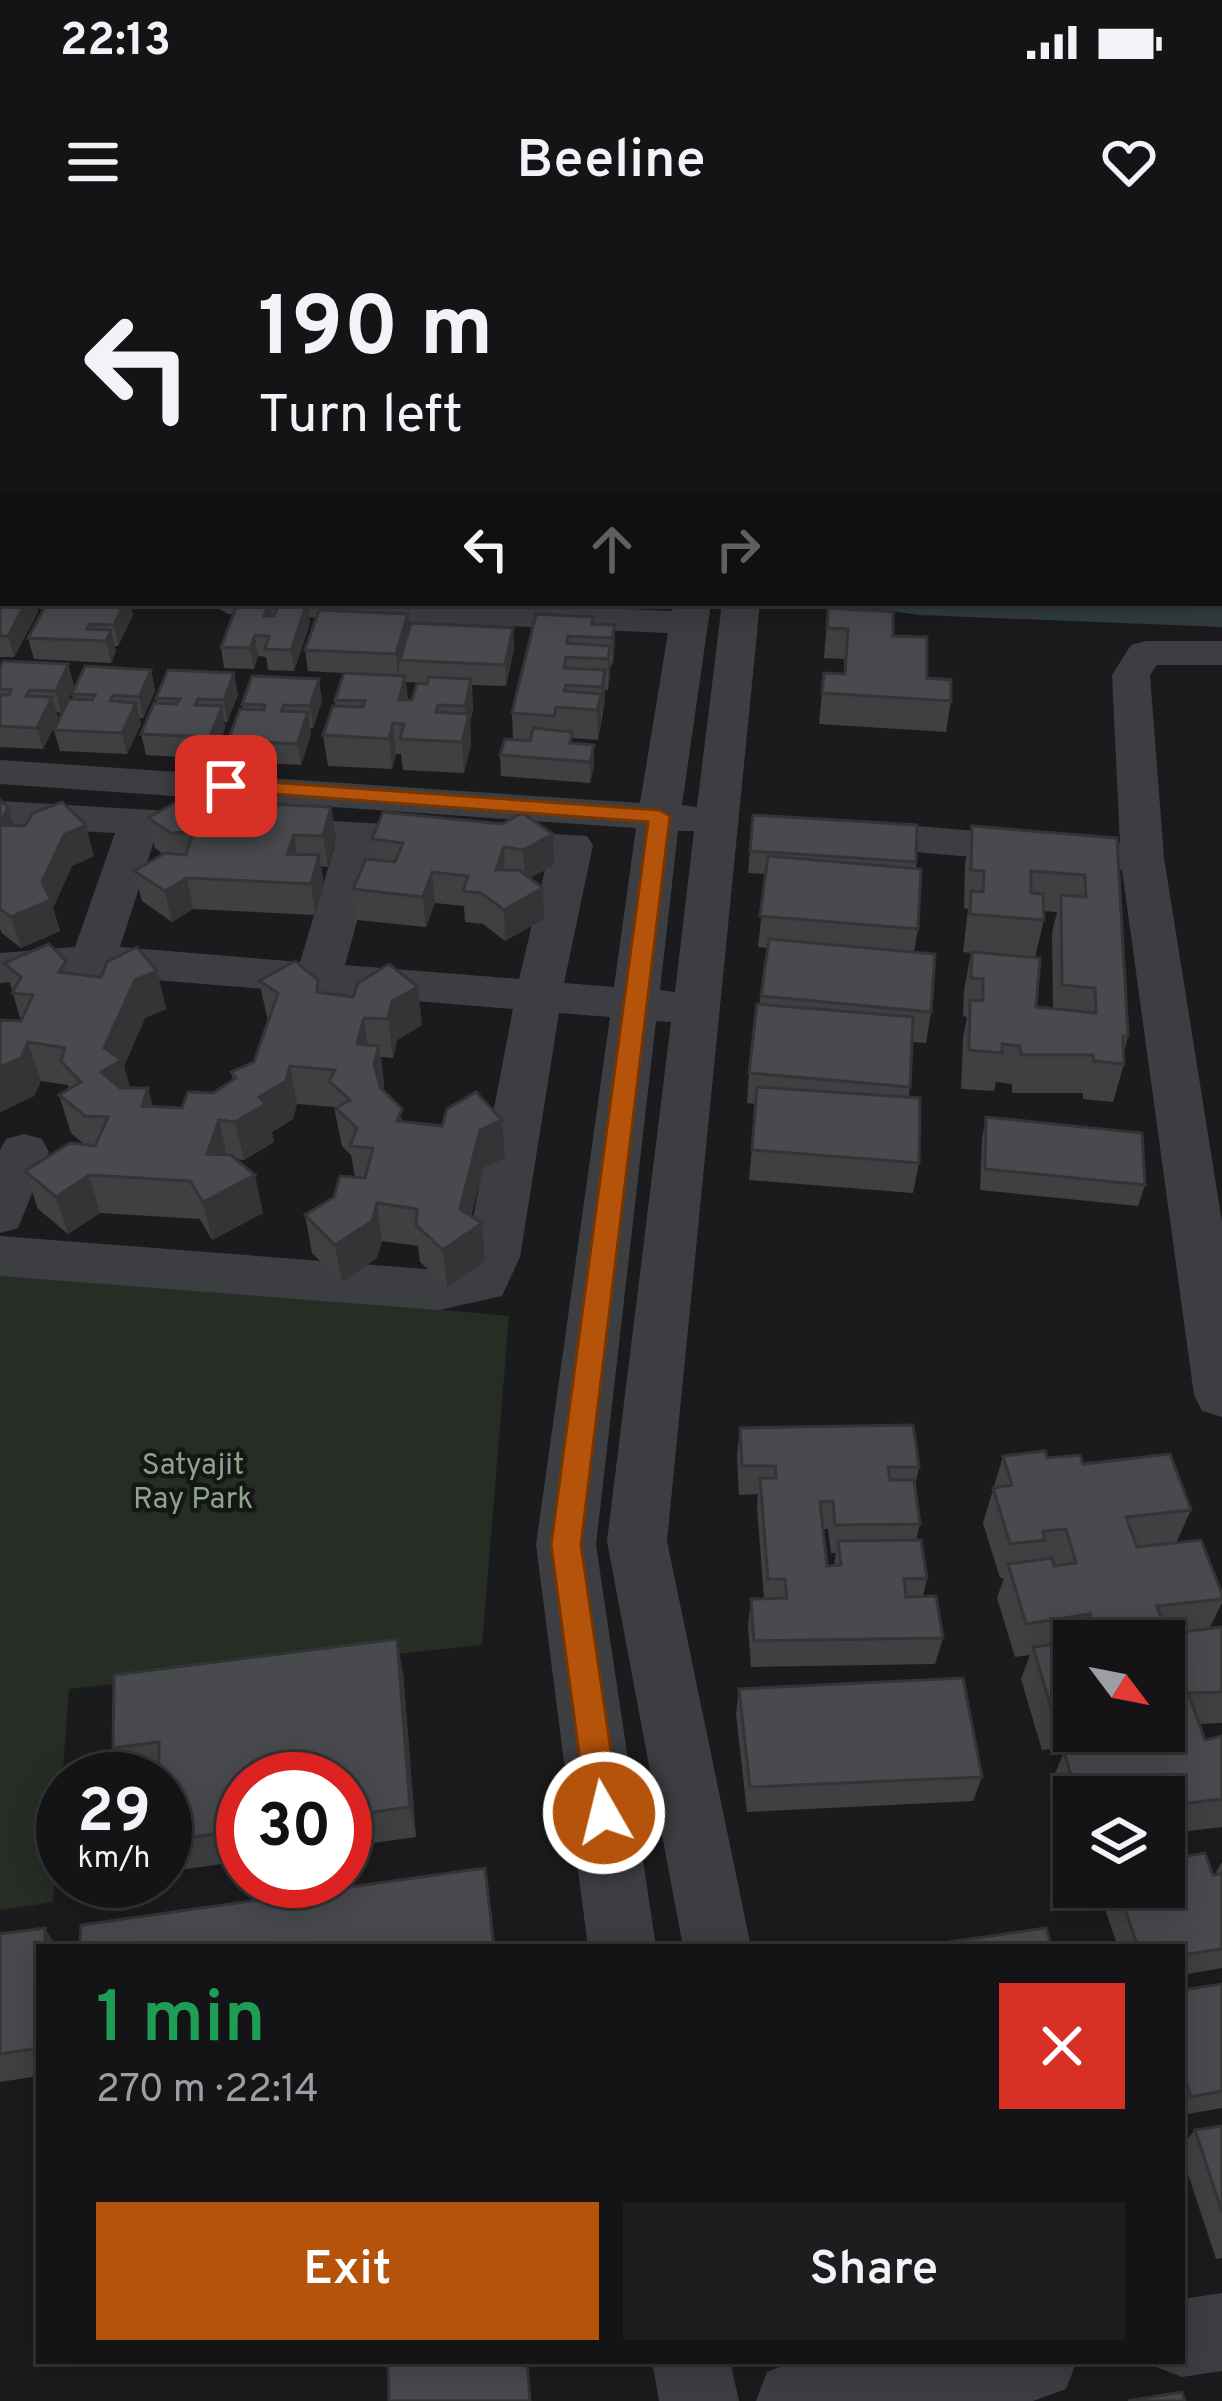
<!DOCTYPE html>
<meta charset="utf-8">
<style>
body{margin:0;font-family:Overpass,sans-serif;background:#1d1d1f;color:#f1f3f6;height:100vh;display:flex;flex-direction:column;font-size:45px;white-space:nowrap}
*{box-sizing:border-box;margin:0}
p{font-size:39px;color:#9d9ea1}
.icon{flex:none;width:66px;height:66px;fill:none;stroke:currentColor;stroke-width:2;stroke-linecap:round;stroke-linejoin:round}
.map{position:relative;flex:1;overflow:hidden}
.sheet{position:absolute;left:36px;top:1704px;width:1149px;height:420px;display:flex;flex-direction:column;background:#141416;border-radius:0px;box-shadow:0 6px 30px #0003,0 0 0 3px #333335}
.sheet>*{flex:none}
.guide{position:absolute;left:0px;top:0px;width:1224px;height:366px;box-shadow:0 6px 30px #0003,0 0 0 3px #333335;background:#141416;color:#f1f3f6;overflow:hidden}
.needle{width:78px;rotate:122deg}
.tools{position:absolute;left:1053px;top:1380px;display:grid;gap:24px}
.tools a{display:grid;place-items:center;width:132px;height:132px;border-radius:0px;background:#141416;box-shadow:0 6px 30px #0003,0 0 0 3px #333335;font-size:60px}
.speed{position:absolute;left:36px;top:1512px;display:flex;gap:24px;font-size:60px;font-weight:700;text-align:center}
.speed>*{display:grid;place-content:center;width:156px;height:156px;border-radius:50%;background:#141416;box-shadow:0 6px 30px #0003,0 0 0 3px #333335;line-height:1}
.speed small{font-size:30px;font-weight:400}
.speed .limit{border:18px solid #d22;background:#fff;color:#111}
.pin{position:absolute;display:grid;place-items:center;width:102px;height:102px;color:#fff;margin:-51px;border-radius:24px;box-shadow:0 6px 18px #0006}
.me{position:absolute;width:132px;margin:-66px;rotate:352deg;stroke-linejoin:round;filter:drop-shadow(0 0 9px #0008)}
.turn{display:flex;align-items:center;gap:42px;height:252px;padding:0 60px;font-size:54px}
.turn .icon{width:156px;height:156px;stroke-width:2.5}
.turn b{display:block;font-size:84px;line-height:102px}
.lanes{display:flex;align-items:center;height:114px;padding:0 60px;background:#0003;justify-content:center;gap:60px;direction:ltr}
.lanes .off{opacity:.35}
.round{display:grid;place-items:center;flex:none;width:126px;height:126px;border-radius:0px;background:#1d1d1f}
.head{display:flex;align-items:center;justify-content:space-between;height:204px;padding:0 60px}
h1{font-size:72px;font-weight:600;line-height:90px;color:#1e9e55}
.cta{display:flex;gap:24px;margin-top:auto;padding:24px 60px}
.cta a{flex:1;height:138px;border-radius:0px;background:#b45309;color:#fff;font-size:48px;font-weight:600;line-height:138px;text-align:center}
.cta a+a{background:#1d1d1f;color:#f1f3f6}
.status{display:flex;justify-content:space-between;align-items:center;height:84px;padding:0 60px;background:#141416;direction:ltr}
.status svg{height:33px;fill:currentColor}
header{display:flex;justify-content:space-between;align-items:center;height:156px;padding:0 60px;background:#141416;font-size:54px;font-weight:600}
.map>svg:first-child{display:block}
.green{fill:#252d25}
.water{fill:#313d41}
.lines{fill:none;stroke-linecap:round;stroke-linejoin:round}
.minor{fill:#3c3e42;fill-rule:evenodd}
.secondary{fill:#4a4e52;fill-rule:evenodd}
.primary{fill:#585c61;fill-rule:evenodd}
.wall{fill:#3e4042;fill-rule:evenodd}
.shaded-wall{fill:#323436}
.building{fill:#484a4d;stroke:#323436;stroke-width:3}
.route{fill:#b45309;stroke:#753606;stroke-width:3}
.labels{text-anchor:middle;stroke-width:9;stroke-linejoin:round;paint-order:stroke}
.park-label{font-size:30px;fill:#8ba586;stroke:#161618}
</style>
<div class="status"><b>22:13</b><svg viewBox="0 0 49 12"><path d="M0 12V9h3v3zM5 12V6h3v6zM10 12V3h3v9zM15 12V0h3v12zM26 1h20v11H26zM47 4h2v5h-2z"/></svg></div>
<header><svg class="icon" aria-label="menu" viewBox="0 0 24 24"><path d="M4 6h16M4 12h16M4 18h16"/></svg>Beeline<svg class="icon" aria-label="heart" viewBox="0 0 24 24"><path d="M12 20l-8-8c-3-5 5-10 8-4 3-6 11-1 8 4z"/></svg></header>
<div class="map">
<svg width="1222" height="2161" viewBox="0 0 1222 2161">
<rect width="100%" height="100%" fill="#1b1b1d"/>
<polygon class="green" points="0,1029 509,1076 482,1405 69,1449 53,1662 0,1670"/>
<polygon class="water" points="1222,296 1222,387 920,375 834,363 1221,363"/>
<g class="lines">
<g class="minor">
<rect x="0" y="34" width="3" height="18"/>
<rect x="1221" y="72" width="1" height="19"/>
<path d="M209,363H487L672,371L673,363H711L682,565L697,567L722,363H760L667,1301L751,1707H683L607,1301L671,782L656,781L596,1305L656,1707H588L536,1305L610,777L559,773L520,1017L502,1056L439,1070L0,1036V996L439,1030L464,1025L513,769L93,735L0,743V713L75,707L115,593L0,587V561L587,596L593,605L564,743L614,747L636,588L0,544V520L640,563L668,393L228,374ZM678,591H694L675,752L660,750ZM156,595L335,605L300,722L120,707ZM377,608L548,617L519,739L345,725Z"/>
<polygon points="1145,401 1222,401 1222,425 1157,425 1150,435 1164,618 1222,982 1222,1177 1202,1171 1194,1155 1122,630 846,606 831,602 825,593 831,584 846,580 1120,603 1112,435 1131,405"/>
<polygon points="24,894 42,899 49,912 18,988 0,993 0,910 6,899"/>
<polygon points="1222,2053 1222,2131 1182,2137 1154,2126 1153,2121 1182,2121 1182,2059"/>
<polygon points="652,2121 730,2121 739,2161 659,2161"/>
<polygon points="794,2121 1077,2121 1066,2149 1033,2161 756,2161 767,2132"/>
</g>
<polygon class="secondary" points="755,0 791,0 754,3"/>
<g class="primary">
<rect x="0" y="178" width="3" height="24"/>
<rect x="1221" y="193" width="1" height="24"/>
<rect x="1221" y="240" width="1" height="26"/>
</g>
</g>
<g class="wall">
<polygon points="286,0 359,0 358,3 285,3"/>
<polygon points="666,0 687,0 687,3 668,3"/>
<rect x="818" y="0" width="121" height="3"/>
<polygon points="943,0 1004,0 1004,3 951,3 943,2"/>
<polygon points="1009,0 1069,0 1068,3 1009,3"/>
<polygon points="1120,0 1222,0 1222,64 1221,3 1120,3"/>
<polygon points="0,350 3,363 36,363 38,372 14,417 0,417"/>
<polygon points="47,363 130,363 133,375 118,406 114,406 116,411 111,423 34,419 28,398"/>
<polygon points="828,368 893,396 927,438 951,461 946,492 819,484 824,433 844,434 844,419 824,418"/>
<path d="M408,374L409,390L513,388L514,409L506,446L472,445L473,469L470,484L471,504L464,533L403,530L401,514H396L392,529L328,526L323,495L335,466V460L343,433L308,431L305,410ZM406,442L427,443L412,460H408Z"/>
<polygon points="536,374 593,377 593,384 615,385 614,416 610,428 608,450 605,450 605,461 598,500 572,498 572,504 594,505 594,527 590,543 501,536 500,515 513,500 512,473"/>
<polygon points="273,376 310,383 294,431 268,430 266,417 258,416 254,429 224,428 221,407"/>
<polygon points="68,424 74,446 61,473 56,472 58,478 43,509 0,507 0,427"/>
<polygon points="151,430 155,451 143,478 139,478 141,484 127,514 60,511 54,490 73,459 72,454"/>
<polygon points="238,455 227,482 224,482 225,488 214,519 146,515 141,494 157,463 156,458"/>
<polygon points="322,461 313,488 310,488 311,494 301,525 232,521 228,500 243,469 242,464"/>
<polygon points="0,560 14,585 94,616 72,626 53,668 60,691 21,708 2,693 0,689"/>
<polygon points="331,567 336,598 328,627 321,626 324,646 315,675 193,669 172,682 142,661 134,631 163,614 155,608 148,578 257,587"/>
<polygon points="753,575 916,622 918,689 914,712 931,772 926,803 912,802 909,857 919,923 913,953 749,940 756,864 747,863 749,833 768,708 758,707 766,634 748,633"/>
<polygon points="502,584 554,625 530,638 544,679 505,701 483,684 465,682 464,666 435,663 426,687 357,680 353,649 374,619 372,599"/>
<path d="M972,586L1117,598L1128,796L1124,813V824L1113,862L1083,859V853H1012V844L996,842L994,851L961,849L963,798L967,777L963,776L964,750L971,713L963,712L968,669L964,668L965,624ZM1044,671L1057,672L1052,693L1053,769L1036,767L1035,717L1044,680Z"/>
<polygon points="4,723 101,737 157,731 166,769 145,778 124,826 130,848 148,848 152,866 182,868 213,853 233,840 231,832 254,822 268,781 259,741 318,740 321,753 422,785 397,800 393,818 381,817 384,844 383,850 403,881 442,886 502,880 505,918 483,928 471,976 485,1021 447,1047 420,1022 418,1006 382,1001 377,1018 342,1042 312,1013 305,975 334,957 355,937 351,915 342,906 334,867 297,864 293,879 272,892 274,902 244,920 236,919 263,973 212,1000 200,979 100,973 68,994 38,969 25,931 85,905 71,893 59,855 69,849 68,845 41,841 34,856 0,872 0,780 21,781"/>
<polygon points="986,877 1145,945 1138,966 980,950 982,899"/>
<path d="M740,1188L919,1227L915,1246L920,1284L916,1300L927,1338L923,1356L943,1398L935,1424L751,1427L748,1386L751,1359H764L757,1266L758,1254L739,1255L737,1216ZM823,1289H828L831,1313H836L834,1326H827Z"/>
<polygon points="1003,1216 1047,1218 1083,1224 1191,1270 1176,1303 1222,1354 1222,1363 1209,1389 1222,1387 1222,1483 1199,1484 1205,1500 1222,1496 1222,1587 1164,1594 1164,1557 1074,1557 1074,1605 1070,1606 1051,1543 1064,1512 1110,1507 1105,1491 1164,1491 1164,1401 1074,1401 1074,1491 1101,1491 1095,1492 1089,1504 1042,1510 1021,1439 1030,1415 1015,1417 997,1358 1004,1338 1000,1338 983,1283"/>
<polygon points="403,1432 416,1597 345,1607 345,1539 243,1539 243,1621 165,1632 165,1539 124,1533 113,1508"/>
<polygon points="739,1449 982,1537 973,1561 747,1572 736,1474"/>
<polygon points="1222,1622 1222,1728 1182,1735 1182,1707 1118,1707 1099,1652 1102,1647 1117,1647 1216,1634 1216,1632"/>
<polygon points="0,1694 39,1707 39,1836 0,1842"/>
<polygon points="1222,1744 1222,1868 1182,1875 1182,1750"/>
<polygon points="1222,1886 1222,2018 1216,2019 1182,1916 1182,1906 1195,1890"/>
</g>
<g class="shaded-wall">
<polygon points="0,0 13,0 11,3 3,3 3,13 0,17"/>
<polygon points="114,0 131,0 129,3 112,3"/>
<polygon points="26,363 36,363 38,372 14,417 8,396"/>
<polygon points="124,363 130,363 133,375 118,406 114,385"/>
<polygon points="269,363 273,381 267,397 264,376"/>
<polygon points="308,363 310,383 294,431 291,410"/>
<polygon points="408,374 410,395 400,420 398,435 396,414"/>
<polygon points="615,385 614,416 612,428 612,398"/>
<polygon points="513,388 514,409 506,446 505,425"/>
<polygon points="111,390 116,411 111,423 106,401"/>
<polygon points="255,395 258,416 254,429 250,408"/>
<polygon points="610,406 610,436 608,450 608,419"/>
<polygon points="68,424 74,446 61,473 56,451"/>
<polygon points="151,430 155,451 143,478 139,457"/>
<polygon points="605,430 605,461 602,477 602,447"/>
<polygon points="234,433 238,455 227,482 224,460"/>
<polygon points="405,436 408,466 399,460"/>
<polygon points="319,439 322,461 313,488 310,466"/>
<polygon points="471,439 473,469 470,484 471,504 464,533 462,502 466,487 465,466"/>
<polygon points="601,454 601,484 598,500 597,470"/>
<polygon points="52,457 58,478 43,509 37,488"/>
<polygon points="136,463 141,484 127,514 122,493"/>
<polygon points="222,466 225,488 214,519 210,497"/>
<polygon points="308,472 311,494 301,525 297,504"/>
<polygon points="393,483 396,514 392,529 389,499"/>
<polygon points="594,505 594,527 590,543 590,522"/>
<polygon points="8,567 18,597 8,615 0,583"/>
<polygon points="331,567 336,598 328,627 323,596"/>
<polygon points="86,585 94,616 72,626 53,668 60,691 21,708 11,677 64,595"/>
<polygon points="553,594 554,625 525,641 523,610"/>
<polygon points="294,595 299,626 287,614"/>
<polygon points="504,607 505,638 496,630"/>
<polygon points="319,615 324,646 315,675 311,644"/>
<polygon points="432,632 435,663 426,687 423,657"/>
<polygon points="187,638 193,669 172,682 165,651"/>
<polygon points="543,648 544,679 505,701 504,670"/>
<polygon points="157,731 166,769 145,778 124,826 133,858 101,832 104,808 135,740"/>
<polygon points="418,747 422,785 397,800 393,818 388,779 392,761"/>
<polygon points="364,778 369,816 357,804"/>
<polygon points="28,802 41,841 34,856 0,872 0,827"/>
<polygon points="379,806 384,844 379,861 374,823"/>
<polygon points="290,826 297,864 293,879 272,892 274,902 244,920 235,882"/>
<polygon points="148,848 158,886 142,866"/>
<polygon points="219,880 227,918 207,914"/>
<polygon points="502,880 505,918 483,928 467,994 482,983 485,1021 447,1047 443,1010 460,969 480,890"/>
<polygon points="89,935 100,973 68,994 56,957"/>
<polygon points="255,935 263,973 212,1000 203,962"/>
<polygon points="377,963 382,1001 377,1018 342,1042 335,1005"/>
<polygon points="397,1399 403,1432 416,1597 410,1567"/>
<polygon points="45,1688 57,1707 45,1707"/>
</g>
<g class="building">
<polygon points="9,0 54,0 52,3 7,3"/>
<polygon points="67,0 114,0 112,3 64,3"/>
<polygon points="169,0 212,0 211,3 167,3"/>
<polygon points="221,0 271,0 269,3 219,3"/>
<polygon points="286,0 328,0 327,3 285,3"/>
<polygon points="360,0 421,0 419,3 358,3"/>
<polygon points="431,0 495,0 494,3 430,3"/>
<polygon points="508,0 567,0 566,3 507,3"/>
<polygon points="827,0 848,0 848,3 860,3 824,3 833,0"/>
<rect x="862" y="0" width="26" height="3"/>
<polygon points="1077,0 1117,0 1117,3 1077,2"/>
<polygon points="1127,0 1178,0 1177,3 1128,3"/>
<polygon points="1182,0 1222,0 1222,29 1221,3 1185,3"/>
<polygon points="0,350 3,350 3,363 26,363 8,396 0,396"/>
<polygon points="47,363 124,363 114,385 90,384 87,389 111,390 106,401 28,398"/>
<polygon points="238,363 269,363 264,376 274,376 279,363 307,363 291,410 265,409 269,396 255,395 250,408 221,407"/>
<polygon points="828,368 893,372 893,396 927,397 927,438 951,440 951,461 822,453 824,433 845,434 848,389 827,388"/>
<polygon points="319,370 408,374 396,414 305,410"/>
<polygon points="536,374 593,377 592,384 615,385 612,398 568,396 567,403 610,406 608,419 566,417 564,428 605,430 602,447 566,445 564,451 601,454 597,470 556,467 554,476 512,473"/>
<polygon points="411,383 513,388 505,425 400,420"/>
<polygon points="3,421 68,424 56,451 30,450 26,456 52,457 37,488 0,486 0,455 9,455 11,450 0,449 0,427"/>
<polygon points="85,426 151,430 139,457 113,455 110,461 136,463 122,493 54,490 69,459 92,460 95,455 72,454"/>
<polygon points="168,430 234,433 224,460 198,459 195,465 222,466 210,497 141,494 154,463 177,464 180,459 156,458"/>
<polygon points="344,433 405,436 399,460 412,460 417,443 427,444 429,437 471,439 465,466 438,465 436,472 469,474 462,502 400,499 404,484 393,483 389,499 323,495 333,466 363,467 365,461 335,460"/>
<polygon points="252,436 319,439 310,466 284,465 281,471 308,472 297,504 228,500 240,469 264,470 265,465 242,464"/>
<polygon points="533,488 572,492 570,503 594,505 590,522 500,515 505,499 530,501"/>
<polygon points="187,556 209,570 226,570 221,585 257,587 264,564 331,567 323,596 294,595 287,614 319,615 311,644 187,638 165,651 134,631 165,613 186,615 193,592 171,593 148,578"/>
<polygon points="0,560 8,567 0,583"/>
<polygon points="62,562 86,585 64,595 42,642 51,660 11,677 0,669 0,585 25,586 33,573"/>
<polygon points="383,572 502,584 522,573 553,594 523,610 504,607 496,630 519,630 543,648 504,670 481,653 463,651 468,636 432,632 423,657 353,649 366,619 395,622 403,603 372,599"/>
<polygon points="753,575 917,585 916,622 750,611"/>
<polygon points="972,586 1117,598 1128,796 1123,796 1124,824 1094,821 1093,815 1021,815 1020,806 1002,804 1002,813 969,810 970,760 983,761 983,739 971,738 972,712 1040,718 1036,767 1096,773 1095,748 1062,745 1061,655 1086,657 1085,635 1031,631 1031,653 1043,654 1044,680 970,674 971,651 983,652 984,631 971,630"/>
<polygon points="768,616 921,629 918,689 760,676"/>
<polygon points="769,699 935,714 931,772 761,756"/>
<polygon points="49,704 66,721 59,732 101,737 107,722 137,707 157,731 135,740 104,808 122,820 101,832 120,848 148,848 142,866 182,868 188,852 213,853 236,838 231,832 254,822 278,753 259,741 295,721 318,740 317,752 353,757 358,743 389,724 418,747 392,761 388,779 364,778 357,804 379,806 374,823 380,847 402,869 397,881 442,886 447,869 476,852 502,880 480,890 460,969 482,983 443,1010 416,985 417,969 377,963 372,981 335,1005 305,975 334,957 340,936 365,938 373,908 350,906 357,888 336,868 350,860 329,841 335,830 290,826 286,841 259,857 266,864 235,882 219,880 207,914 231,915 255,935 203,962 190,941 89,935 56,957 25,931 70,903 95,906 108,877 85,876 59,855 81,842 61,821 65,808 28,802 21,818 0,827 0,780 21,781 33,755 12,753 21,737 4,723"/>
<polygon points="757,764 913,777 910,847 749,833"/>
<polygon points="757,847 920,858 919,923 752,910"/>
<polygon points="986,877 1142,893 1145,945 985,929"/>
<polygon points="913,1185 919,1227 888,1227 890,1240 914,1240 920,1284 835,1285 833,1261 820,1262 827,1326 841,1325 838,1301 921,1300 927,1338 904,1339 906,1357 936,1356 943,1398 754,1401 751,1359 787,1358 785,1339 768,1339 760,1238 776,1238 775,1226 742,1226 740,1188"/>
<polygon points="1045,1211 1047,1218 1080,1215 1083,1224 1170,1214 1191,1270 1126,1277 1137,1307 1201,1300 1222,1354 1222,1359 1157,1366 1167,1394 1222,1387 1222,1452 1188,1453 1205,1500 1222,1496 1222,1559 1164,1566 1164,1557 1078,1557 1064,1512 1134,1504 1130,1491 1164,1491 1164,1401 1083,1401 1099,1399 1090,1374 1026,1384 1008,1324 1052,1318 1054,1326 1076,1323 1066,1289 1043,1291 1045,1300 1010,1304 993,1248 1012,1245 1003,1216"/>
<polygon points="397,1399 410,1567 345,1576 345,1539 243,1539 243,1590 165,1601 165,1539 111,1539 111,1534 159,1528 159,1502 113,1508 114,1435"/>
<polygon points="1074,1402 1074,1476 1054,1478 1033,1407"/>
<polygon points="963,1438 982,1537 750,1547 739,1449"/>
<polygon points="1205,1613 1213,1635 1222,1633 1222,1709 1182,1715 1182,1707 1138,1707 1117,1647 1164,1647 1164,1620"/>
<polygon points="485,1628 494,1707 80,1707 81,1685"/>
<polygon points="45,1688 45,1707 39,1707 39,1808 0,1814 0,1694"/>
<polygon points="1046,1688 1052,1707 915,1707"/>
<polygon points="1222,1744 1222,1851 1191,1857 1182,1829 1182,1750"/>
<polygon points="1222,1886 1222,1972 1195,1890"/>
<polygon points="388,2121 527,2121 530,2161 389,2161"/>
<polygon points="1182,2152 1185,2161 1128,2161"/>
</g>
<polygon class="route" points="226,539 659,570 670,576 581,1305 620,1573 615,1584 604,1589 592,1584 587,1573 551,1305 648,582 219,550 216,546"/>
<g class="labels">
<g class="park-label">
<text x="193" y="1234">Satyajit<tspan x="193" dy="34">Ray Park</tspan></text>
</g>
</g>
</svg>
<div class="tools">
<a><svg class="needle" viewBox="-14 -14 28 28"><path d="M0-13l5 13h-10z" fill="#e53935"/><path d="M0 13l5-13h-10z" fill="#9d9ea1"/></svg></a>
<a><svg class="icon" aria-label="layers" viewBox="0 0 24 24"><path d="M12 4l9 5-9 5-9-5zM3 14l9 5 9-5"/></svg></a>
</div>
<div class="speed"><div>29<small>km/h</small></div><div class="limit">30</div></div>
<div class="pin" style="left:226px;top:546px;background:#d93025"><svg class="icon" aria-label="arrive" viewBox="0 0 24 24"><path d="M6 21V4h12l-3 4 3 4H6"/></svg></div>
<svg class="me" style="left:604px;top:1573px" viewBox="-20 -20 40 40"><circle r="17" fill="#b45309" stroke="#fff" stroke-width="3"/><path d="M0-11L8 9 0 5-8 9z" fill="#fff"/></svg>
<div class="guide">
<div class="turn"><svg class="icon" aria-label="left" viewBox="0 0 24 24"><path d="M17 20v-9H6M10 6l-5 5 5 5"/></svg><div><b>190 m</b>Turn left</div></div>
<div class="lanes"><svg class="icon" aria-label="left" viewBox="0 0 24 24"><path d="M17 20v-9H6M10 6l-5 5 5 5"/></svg><svg class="icon off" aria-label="ahead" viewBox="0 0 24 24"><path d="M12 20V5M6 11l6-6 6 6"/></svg><svg class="icon off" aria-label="right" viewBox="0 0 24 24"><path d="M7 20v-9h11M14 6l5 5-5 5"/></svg></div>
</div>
<section class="sheet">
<div class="head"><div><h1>1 min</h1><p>270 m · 22:14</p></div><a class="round" style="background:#d93025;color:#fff"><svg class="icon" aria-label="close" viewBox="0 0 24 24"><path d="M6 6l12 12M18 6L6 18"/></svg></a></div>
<div class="cta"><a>Exit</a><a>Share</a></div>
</section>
</div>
